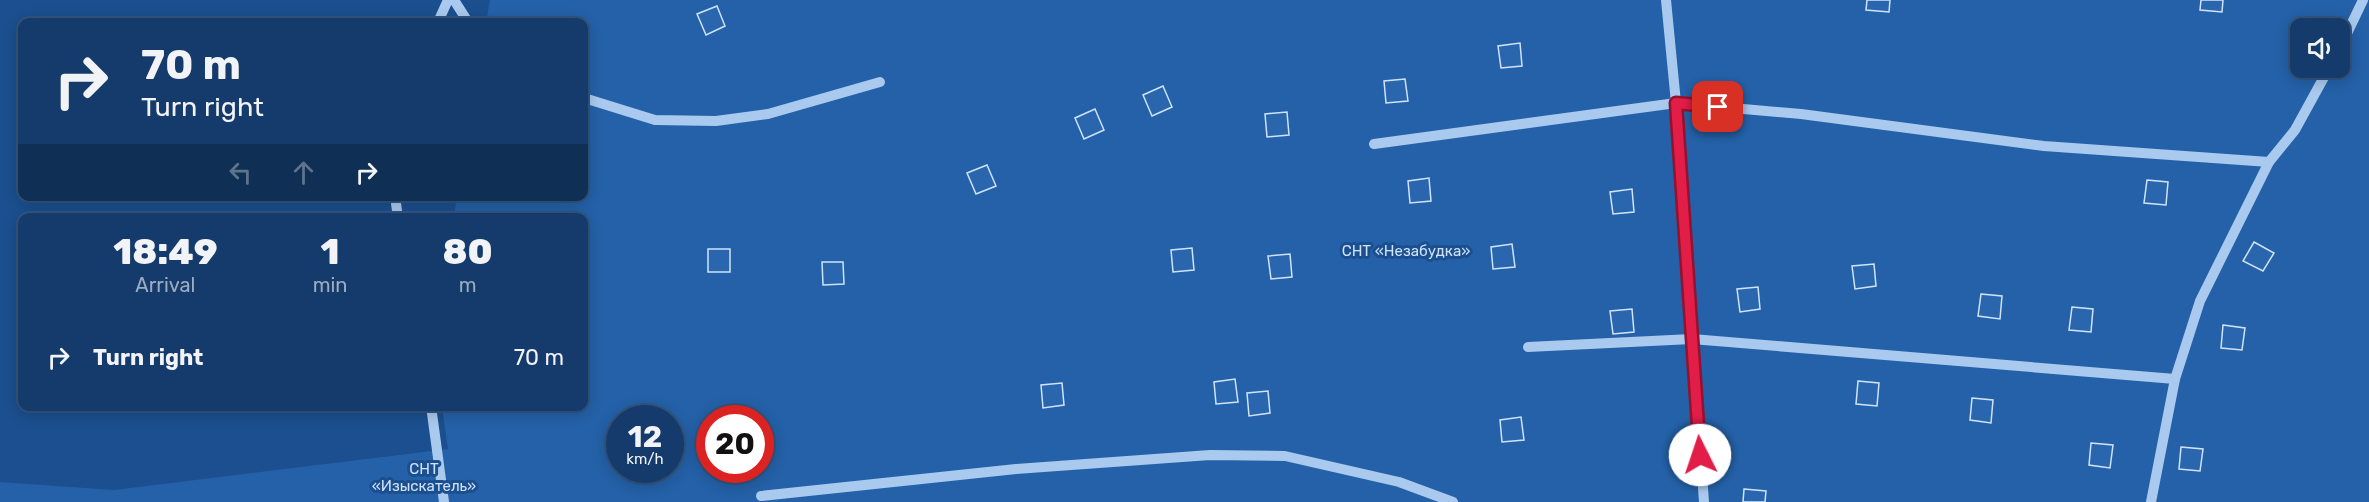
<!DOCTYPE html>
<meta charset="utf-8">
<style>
body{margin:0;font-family:Rubik,sans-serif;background:#1d4271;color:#f1f3f6;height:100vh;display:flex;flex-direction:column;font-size:22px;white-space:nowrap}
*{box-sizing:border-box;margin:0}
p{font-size:20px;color:#9dadc1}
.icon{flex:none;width:33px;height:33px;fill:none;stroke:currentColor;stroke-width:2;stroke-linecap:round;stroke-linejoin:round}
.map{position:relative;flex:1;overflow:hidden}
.drawer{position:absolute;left:18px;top:213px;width:570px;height:198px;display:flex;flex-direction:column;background:#143b6b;border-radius:12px;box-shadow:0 3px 15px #0003,0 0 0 2px #33557e}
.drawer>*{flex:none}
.banner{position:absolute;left:18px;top:18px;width:570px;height:183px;border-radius:12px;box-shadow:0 3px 15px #0003,0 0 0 2px #33557e;background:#143b6b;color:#f1f3f6;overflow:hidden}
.tools{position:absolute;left:2290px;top:18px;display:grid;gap:12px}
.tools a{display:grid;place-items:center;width:60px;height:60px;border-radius:12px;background:#143b6b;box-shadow:0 3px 15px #0003,0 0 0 2px #33557e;font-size:30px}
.speed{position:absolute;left:606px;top:405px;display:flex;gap:12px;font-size:30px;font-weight:700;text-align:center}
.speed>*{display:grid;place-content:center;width:78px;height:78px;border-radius:50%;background:#143b6b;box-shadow:0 3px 15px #0003,0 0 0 2px #33557e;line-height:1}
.speed small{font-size:15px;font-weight:400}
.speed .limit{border:9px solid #d22;background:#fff;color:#111}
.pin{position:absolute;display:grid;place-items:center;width:51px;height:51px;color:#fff;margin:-26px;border-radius:12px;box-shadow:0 3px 9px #0006}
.me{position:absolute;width:66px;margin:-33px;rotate:356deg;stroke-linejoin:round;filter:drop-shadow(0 0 4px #0008)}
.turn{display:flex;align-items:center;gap:21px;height:126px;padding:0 24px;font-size:27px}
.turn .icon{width:78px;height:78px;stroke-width:2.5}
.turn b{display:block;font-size:42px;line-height:51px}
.lanes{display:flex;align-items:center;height:57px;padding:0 24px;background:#0003;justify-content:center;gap:30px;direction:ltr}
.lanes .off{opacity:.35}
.eta{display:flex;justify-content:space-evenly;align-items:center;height:102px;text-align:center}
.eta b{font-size:36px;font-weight:800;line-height:42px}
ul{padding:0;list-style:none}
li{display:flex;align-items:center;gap:18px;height:84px;padding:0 24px}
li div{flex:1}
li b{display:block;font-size:22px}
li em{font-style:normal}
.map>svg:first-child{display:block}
.green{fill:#2461a8;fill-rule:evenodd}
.building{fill:#2a66ad;stroke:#cfe3fa;stroke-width:1.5}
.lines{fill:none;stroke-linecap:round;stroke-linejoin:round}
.minor{stroke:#a9c9ee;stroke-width:10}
.route-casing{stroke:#92132f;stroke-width:15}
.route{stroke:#e11d48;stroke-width:10}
.labels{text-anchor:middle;stroke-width:6;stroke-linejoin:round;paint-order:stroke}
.park-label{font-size:15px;fill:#cfe3fa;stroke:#1b4f8f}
</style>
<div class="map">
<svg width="2369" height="502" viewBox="0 0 2369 502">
<rect width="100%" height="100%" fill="#1b4f8f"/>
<path class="green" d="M490,0H2369V502H0V482L114,490L448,449L442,407L584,406V218L454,217L457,197L584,196V22H486ZM2301,28H2340V68H2301ZM620,418H670V470H620ZM710,418H760V470H710Z"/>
<g class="building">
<polygon points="1867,0 1890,0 1889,12 1866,10"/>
<polygon points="2201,0 2223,0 2222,12 2200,10"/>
<polygon points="717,6 725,26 706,35 697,14"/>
<polygon points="1520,43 1522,66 1501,68 1498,46"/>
<polygon points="1405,79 1408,101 1386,103 1384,81"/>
<polygon points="1163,86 1172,107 1152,116 1143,95"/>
<polygon points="1095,109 1104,130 1084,139 1075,118"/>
<polygon points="1287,112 1289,135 1267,137 1265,114"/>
<polygon points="987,165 996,186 976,194 967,173"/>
<polygon points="1429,178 1431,201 1410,203 1408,181"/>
<polygon points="2147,180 2168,182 2166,205 2144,203"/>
<polygon points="1632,189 1634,212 1613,214 1610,192"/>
<polygon points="2254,242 2274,253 2263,271 2243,261"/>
<polygon points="1512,244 1515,267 1493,269 1491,247"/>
<polygon points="1192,248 1194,270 1173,272 1171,250"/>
<rect x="708" y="249" width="22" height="23"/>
<polygon points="1290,254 1292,277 1271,279 1268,256"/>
<polygon points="822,262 843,262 844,284 823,285"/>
<polygon points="1874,264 1876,286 1855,289 1852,266"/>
<polygon points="1758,287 1760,309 1740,312 1737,289"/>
<polygon points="1981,294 2002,296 2000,319 1978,316"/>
<polygon points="2072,307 2093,309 2091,332 2069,330"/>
<polygon points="1632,309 1634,332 1613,334 1610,311"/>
<polygon points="2223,325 2245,328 2242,350 2221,348"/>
<polygon points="1235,379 1238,402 1216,404 1214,382"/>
<polygon points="1858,381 1879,383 1877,406 1856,404"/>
<polygon points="1062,383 1064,405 1043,408 1041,385"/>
<polygon points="1268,391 1270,413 1249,416 1247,393"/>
<polygon points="1972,398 1993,400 1991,423 1970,420"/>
<polygon points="1521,417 1524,440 1502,442 1500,420"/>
<polygon points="2091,443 2113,445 2110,468 2089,465"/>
<polygon points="2181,447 2203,449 2200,471 2179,469"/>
<polygon points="1744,489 1766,491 1765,502 1743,502"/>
</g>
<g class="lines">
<g class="minor">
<polyline points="454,0 468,22"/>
<polyline points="1666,0 1676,103 1704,502"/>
<polyline points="438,22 448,0"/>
<polyline points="2340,48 2363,0"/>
<polyline points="584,98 655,120 716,121 768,114 880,82"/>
<polyline points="1374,144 1676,103 1801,114 2044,146 2269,162"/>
<polyline points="395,196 398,218"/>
<polyline points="1528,347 1692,339 2175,379"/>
<polyline points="431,406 444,502"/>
<polyline points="761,496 1016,469 1210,455 1285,456 1399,482 1453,502"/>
<polyline points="2151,502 2175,379 2200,301 2269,162 2295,130 2329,68"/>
</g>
</g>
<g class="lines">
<g class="route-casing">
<polyline id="route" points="1700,455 1676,103 1718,107"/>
</g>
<use href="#route" class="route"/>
</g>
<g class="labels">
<g class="park-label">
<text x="1406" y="256">СНТ «Незабудка»</text>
<text x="424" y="474">СНТ<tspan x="424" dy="17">«Изыскатель»</tspan></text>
</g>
</g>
</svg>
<div class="tools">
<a><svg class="icon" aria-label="sound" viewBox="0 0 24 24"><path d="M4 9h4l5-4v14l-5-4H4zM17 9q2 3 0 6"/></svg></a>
</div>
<div class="speed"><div>12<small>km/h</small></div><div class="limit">20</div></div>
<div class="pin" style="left:1718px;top:107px;background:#d93025"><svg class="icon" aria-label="arrive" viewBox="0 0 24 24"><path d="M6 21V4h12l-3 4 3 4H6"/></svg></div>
<svg class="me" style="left:1700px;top:455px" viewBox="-20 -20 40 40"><circle r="19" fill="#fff"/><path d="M0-13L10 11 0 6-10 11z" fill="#e11d48"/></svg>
<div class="banner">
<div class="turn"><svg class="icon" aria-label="right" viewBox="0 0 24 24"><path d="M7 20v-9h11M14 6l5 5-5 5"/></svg><div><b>70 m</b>Turn right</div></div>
<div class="lanes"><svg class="icon off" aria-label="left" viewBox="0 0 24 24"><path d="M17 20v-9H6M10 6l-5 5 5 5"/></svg><svg class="icon off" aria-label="ahead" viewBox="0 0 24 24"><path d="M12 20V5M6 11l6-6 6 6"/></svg><svg class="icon" aria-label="right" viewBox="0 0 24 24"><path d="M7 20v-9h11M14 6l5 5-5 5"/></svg></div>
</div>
<section class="drawer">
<div class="eta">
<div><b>18:49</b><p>Arrival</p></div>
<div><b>1</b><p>min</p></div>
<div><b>80</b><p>m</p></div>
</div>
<ul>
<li><svg class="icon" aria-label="right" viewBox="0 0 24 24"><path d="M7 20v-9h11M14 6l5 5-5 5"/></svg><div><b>Turn right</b></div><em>70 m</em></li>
</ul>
</section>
</div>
